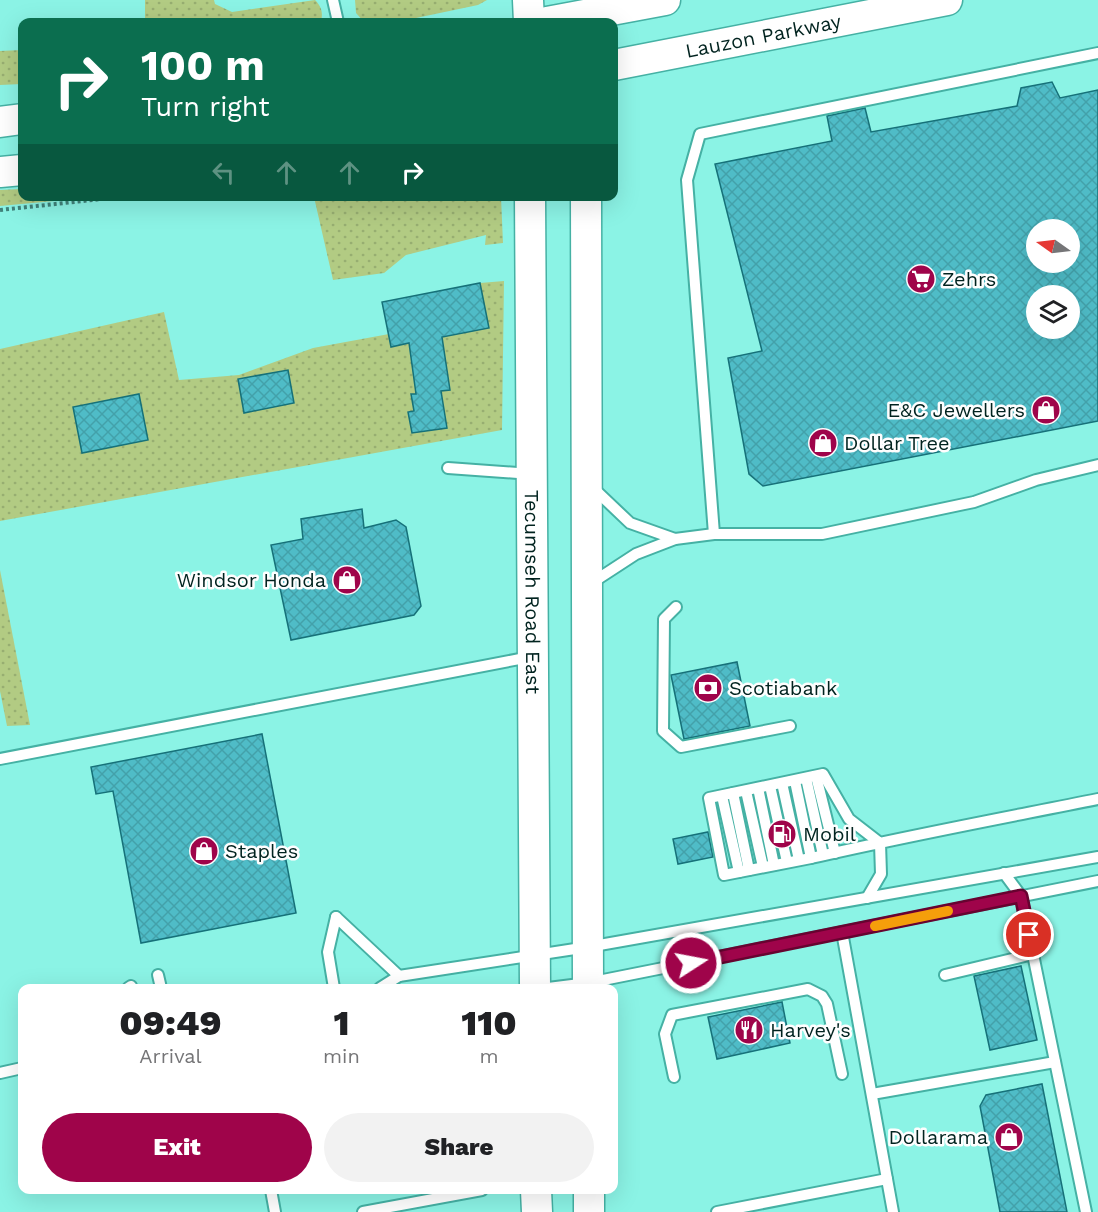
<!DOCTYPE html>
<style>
body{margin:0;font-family:"Work Sans",sans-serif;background:#f2f2f2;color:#202124;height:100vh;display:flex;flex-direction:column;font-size:22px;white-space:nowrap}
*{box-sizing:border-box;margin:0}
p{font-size:20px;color:#757577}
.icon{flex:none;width:33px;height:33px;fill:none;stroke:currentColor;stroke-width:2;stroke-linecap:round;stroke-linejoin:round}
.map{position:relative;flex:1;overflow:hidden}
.panel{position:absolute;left:18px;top:984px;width:600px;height:210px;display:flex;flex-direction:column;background:#fff;border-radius:12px;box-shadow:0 6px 24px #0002}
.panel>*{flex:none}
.banner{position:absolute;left:18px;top:18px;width:600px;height:183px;border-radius:12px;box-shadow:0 6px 24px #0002;background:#0b6e4f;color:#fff;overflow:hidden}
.needle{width:39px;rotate:284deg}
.fabs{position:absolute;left:1026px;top:219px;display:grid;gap:12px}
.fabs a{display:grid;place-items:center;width:54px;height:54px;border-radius:50%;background:#fff;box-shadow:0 6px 24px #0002;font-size:30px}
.pin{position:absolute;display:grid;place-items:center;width:51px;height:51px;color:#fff;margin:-26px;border:3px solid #fff;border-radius:50%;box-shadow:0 2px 6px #0007}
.me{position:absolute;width:66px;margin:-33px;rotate:79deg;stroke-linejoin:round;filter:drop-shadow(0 0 4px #0008)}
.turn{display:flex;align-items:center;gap:21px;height:126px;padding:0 24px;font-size:27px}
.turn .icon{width:78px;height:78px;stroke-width:2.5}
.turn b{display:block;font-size:42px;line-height:51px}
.lanes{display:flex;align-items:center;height:57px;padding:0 24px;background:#0003;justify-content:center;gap:30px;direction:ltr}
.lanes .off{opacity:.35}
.eta{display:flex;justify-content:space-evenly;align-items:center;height:102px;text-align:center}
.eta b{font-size:36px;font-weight:800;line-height:42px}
.action{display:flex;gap:12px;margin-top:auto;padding:12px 24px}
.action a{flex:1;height:69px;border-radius:36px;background:#9f044a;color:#fff;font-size:24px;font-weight:800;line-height:69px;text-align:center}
.action a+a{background:#f2f2f2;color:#202124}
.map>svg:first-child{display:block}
.grass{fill:url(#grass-dots)}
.building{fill:url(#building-cross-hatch);stroke:#167179;stroke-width:1.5;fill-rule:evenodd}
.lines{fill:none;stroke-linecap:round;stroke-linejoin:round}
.service-casing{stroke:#45b1a4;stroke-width:14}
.secondary-casing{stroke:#45b1a4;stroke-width:33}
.path{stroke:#40827a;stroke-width:4;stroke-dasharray:3 3;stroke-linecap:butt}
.service{stroke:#fff;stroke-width:10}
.secondary{stroke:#fff;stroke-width:30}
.route-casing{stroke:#670330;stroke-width:15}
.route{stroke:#9f044a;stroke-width:10}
.slow{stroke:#f59e0b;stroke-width:10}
.labels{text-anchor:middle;stroke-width:5;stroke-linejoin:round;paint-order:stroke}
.street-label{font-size:20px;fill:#01231f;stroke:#fefefe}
.poi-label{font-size:20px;fill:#01231f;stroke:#fefefe;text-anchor:start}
</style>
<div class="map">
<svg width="1098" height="1212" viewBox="0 0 1098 1212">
<defs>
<pattern id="grass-dots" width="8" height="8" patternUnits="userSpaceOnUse" patternTransform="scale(1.5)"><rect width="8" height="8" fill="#b2cb83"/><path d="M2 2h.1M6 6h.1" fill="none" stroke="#97ae71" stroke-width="1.8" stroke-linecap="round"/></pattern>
<pattern id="building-cross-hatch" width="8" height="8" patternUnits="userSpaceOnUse" patternTransform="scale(1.5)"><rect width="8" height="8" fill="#4fbcc7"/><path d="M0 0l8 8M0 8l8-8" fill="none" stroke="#43a1aa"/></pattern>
</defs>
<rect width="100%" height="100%" fill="#8bf3e5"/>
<g class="grass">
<path d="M145,0H214L215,4L232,12L315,0C322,7 323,13 321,22H145Z"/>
<polygon points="355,0 487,0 478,5 397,22 364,22 356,13"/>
<polygon points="22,50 22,84 0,85 0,51"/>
<polygon points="22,189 22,196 97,197 0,206 0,190"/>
<polygon points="314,197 501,197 503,243 485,245 486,235 406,255 384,273 333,280"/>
<polygon points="504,281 502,430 0,521 0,349 164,312 179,380 239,375 313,348 389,334 391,347 488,328 480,283"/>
<polygon points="0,570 30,725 7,726 0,691"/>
</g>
<g class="building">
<path d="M1052,82L1060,98L1098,90V421L763,486L749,474L728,358L762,351L715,164L832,141L827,116L865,108L871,132L1017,106L1021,88ZM1036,230H1070V262H1036ZM1036,296H1070V328H1036Z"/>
<polygon points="480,283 489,328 442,337 450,390 441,391 447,428 412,433 408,412 414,411 411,394 416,394 409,343 391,347 382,302"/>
<polygon points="288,370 294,403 244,413 238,379"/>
<polygon points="139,394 148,440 82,453 73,407"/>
<polygon points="362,509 364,528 396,520 406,527 421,606 414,615 291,640 271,545 303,539 301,519"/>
<polygon points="737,662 750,726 684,739 671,675"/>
<polygon points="262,734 296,913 141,943 113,791 96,794 91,767"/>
<polygon points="708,832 713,857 678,864 673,839"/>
<polygon points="1021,966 1037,1040 990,1050 974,976"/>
<polygon points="782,1002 790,1043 717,1059 708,1017"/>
<polygon points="1042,1084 1067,1212 1000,1212 980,1106 986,1095"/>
</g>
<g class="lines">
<g class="service-casing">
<g id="service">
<polyline points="333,0 338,22"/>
<polyline points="448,468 531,474"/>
<polyline points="591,486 630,523 675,539"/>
<polyline points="714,534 687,180 700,134 1098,53"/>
<polyline points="590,584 636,554 675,539 714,534 822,534 974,502 1036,480 1098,465"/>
<polyline points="676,607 664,619 663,731 681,747 790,726"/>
<polyline points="0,759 530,657"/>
<polyline points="816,776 835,853"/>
<polyline points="806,778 823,855"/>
<polyline points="795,781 811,858"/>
<polyline points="782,783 799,860"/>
<polyline points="770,786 787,862"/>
<polyline points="758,788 774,865"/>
<polyline points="746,791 763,867"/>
<polyline points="733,793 749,870"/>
<polyline points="722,796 739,872"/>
<polyline points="1004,873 1021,896 1086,1212"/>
<path d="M867,898L881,874L880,843L849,819L823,774L709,798L724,875L811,858C906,836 1003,818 1098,799"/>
<polyline points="336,917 399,976"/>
<polyline points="842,932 893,1212"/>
<polyline points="158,975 161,988"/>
<polyline points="945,975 1033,954"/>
<polyline points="128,988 131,986"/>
<polyline points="334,988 328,952 336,917"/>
<polyline points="380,988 399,976 588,947 1098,857"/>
<polyline points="548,988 588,983 1098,881"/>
<polyline points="0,1073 22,1068"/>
<polyline points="674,1077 665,1034 672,1015 808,989 822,996 827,1004 842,1074"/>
<polyline points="872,1094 1055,1062"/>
<polyline points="271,1190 275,1212"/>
<polyline points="363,1212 482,1190"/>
<polyline points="717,1212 887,1179"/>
</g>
</g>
<g class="secondary-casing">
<g id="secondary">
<polyline points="528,0 529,22"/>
<polyline points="547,22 665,0"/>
<path id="s1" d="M614,65L947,0"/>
<polyline points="0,122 22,119"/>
<polyline points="0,172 22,170"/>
<path id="s2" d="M530,196L535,988"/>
<polyline points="586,196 588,988"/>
<polyline points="536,1190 537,1212"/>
<polyline points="589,1190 589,1212"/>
</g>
</g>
<polyline class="path" points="0,210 129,196"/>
<use href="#service" class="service"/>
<use href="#secondary" class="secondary"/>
</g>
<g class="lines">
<g class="route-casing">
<polyline id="route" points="691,963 1021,896 1029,935"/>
</g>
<use href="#route" class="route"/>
<polyline class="slow" points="875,926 948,911"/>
</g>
<defs>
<g id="supermarket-disc" transform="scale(1.5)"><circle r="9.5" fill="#9f044a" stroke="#fefefe"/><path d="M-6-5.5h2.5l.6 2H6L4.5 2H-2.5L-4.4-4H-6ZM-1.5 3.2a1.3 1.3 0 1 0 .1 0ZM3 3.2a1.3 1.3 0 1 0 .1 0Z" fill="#fff"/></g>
<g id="shop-disc" transform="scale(1.5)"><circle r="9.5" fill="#9f044a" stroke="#fefefe"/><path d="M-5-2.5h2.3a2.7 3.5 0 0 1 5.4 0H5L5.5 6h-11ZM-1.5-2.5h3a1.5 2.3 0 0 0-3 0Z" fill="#fff"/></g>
<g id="bank-disc" transform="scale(1.5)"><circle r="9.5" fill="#9f044a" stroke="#fefefe"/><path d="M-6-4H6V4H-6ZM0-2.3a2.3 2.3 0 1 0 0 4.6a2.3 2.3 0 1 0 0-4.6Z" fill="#fff"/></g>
<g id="fuel-disc" transform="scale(1.5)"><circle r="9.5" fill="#9f044a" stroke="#fefefe"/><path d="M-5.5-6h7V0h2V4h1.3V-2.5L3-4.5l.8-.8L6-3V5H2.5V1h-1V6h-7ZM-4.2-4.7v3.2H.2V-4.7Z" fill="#fff"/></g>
<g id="restaurant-disc" transform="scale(1.5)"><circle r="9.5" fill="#9f044a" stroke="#fefefe"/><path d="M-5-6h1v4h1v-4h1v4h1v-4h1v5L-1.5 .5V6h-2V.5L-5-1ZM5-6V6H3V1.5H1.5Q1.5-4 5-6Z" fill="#fff"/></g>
</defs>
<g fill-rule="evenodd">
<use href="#supermarket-disc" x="921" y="279"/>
<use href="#shop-disc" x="1046" y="410"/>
<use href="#shop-disc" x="823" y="443"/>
<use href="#shop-disc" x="347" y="580"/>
<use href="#bank-disc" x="708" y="688"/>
<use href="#fuel-disc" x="782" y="834"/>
<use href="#shop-disc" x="204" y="851"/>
<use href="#restaurant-disc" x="749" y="1030"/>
<use href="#shop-disc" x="1009" y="1137"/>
</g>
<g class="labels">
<g class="street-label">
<text dy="7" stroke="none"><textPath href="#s1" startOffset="152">Lauzon Parkway</textPath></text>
<text dy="7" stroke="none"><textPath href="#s2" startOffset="396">Tecumseh Road East</textPath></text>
</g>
<g class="poi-label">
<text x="942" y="286">Zehrs</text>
<text x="1025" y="417" text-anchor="end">E&amp;C Jewellers</text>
<text x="844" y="450">Dollar Tree</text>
<text x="326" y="587" text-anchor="end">Windsor Honda</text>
<text x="729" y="695">Scotiabank</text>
<text x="803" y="841">Mobil</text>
<text x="225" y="858">Staples</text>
<text x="770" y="1037">Harvey's</text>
<text x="988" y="1144" text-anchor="end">Dollarama</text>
</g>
</g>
</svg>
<div class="fabs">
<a><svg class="needle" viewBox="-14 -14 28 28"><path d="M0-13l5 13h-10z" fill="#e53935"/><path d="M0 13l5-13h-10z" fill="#757577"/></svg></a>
<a><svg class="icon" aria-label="layers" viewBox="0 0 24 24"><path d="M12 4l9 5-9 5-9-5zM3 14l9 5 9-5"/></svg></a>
</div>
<div class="pin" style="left:1029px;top:935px;background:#d93025"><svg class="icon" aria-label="arrive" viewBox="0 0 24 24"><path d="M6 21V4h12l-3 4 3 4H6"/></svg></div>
<svg class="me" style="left:691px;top:963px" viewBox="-20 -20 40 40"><circle r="17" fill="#9f044a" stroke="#fff" stroke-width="3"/><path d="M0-11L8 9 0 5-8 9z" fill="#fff"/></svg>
<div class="banner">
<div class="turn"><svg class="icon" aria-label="right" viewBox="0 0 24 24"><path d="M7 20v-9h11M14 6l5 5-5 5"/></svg><div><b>100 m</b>Turn right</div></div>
<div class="lanes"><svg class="icon off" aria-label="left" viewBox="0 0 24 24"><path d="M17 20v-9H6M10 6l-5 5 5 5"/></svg><svg class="icon off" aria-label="ahead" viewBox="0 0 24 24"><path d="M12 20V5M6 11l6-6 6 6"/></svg><svg class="icon off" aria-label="ahead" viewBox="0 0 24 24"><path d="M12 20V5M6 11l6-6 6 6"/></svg><svg class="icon" aria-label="right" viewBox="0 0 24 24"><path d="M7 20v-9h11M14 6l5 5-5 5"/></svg></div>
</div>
<section class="panel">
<div class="eta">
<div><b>09:49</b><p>Arrival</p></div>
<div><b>1</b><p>min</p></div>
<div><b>110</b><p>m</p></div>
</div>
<div class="action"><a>Exit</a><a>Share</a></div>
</section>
</div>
